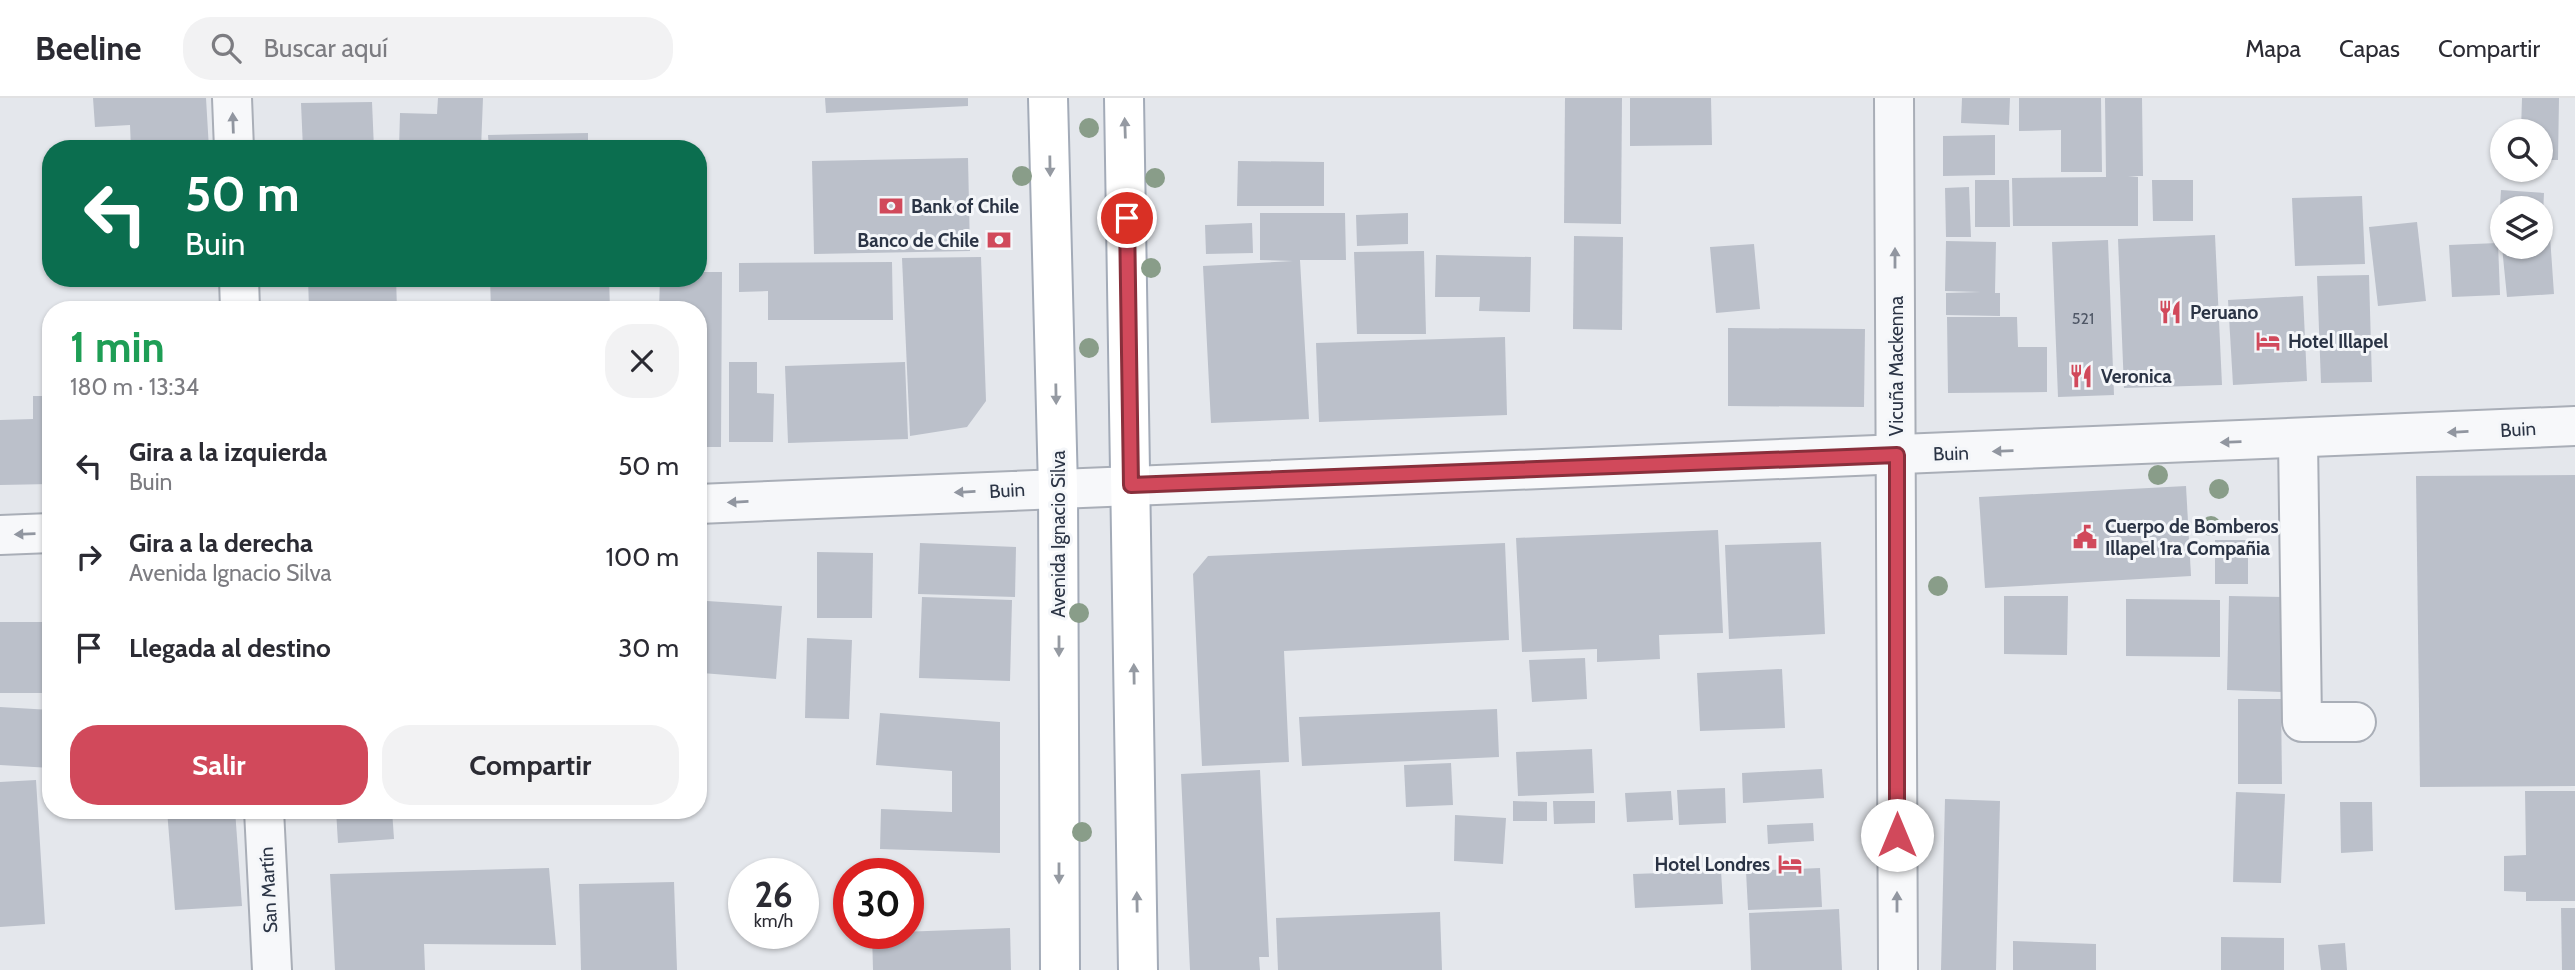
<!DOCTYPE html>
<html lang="es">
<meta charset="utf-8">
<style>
body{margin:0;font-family:Cabin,sans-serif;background:#f2f2f3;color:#2b2b33;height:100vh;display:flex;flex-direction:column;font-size:26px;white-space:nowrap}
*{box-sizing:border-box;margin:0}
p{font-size:23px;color:#7c7c81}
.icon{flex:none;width:38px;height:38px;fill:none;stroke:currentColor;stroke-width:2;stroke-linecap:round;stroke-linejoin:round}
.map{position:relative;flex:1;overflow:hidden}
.panel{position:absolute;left:42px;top:203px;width:665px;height:518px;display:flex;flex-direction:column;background:#fff;border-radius:28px;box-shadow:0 2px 5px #0004}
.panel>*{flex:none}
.banner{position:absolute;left:42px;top:42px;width:665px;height:147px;border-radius:28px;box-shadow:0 2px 5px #0004;background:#0b6e4f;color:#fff;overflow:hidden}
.tools{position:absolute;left:2490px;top:21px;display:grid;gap:14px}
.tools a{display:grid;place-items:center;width:63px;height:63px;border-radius:50%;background:#fff;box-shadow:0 2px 5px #0004;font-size:35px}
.speed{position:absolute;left:728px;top:760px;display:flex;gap:14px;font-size:35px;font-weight:700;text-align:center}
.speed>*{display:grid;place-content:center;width:91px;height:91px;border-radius:50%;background:#fff;box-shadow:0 2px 5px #0004;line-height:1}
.speed small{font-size:18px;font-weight:400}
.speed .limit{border:10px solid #d22;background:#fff;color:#111}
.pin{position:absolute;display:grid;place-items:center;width:60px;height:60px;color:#fff;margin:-30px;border:4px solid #fff;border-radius:50%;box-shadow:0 2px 7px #0007}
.me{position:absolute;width:77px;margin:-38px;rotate:0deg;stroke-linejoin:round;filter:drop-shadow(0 0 5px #0008)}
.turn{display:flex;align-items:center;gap:24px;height:147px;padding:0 28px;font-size:32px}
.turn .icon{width:91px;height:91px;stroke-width:2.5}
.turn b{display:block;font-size:49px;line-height:60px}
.round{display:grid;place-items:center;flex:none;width:74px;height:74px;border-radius:28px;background:#f2f2f3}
.summary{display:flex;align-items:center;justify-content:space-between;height:119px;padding:0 28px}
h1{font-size:42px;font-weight:700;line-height:52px;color:#1e9e55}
.button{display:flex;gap:14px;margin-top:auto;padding:14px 28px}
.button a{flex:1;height:80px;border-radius:28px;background:#d1495b;color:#fff;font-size:28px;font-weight:700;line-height:80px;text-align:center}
.button a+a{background:#f2f2f3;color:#2b2b33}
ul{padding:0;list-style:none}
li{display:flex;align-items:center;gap:21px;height:91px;padding:0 28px}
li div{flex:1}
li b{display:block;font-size:26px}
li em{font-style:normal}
header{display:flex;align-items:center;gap:42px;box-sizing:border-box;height:98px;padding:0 35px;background:#fff;border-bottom:2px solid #e1e1e2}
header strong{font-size:33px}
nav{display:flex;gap:38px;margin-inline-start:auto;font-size:24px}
.search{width:490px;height:63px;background:#f2f2f3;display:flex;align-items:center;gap:18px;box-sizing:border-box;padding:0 24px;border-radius:28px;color:#7c7c81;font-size:26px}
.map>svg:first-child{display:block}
.building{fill:#bbc0ca}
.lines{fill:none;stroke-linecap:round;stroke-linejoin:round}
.minor-casing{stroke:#a9aeb7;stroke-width:42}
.major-casing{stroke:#a3abb8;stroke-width:42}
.minor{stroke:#f7f8fa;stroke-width:38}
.major{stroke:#fff;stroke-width:38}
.tree{fill:#899d89}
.oneway{fill:#9196a0}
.oneway2{fill:#959aa2}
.route-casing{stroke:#882f3b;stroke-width:18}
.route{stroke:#d1495b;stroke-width:12}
.labels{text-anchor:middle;stroke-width:6;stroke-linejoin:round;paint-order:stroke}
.number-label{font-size:16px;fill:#4f5766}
.poi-label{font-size:19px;font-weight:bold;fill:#2b3445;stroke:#f4f6f9;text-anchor:start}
.street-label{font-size:19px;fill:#2b3445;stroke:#f4f6f9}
</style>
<header>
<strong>Beeline</strong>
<div class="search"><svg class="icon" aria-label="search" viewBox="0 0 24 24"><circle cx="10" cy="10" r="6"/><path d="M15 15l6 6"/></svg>Buscar aquí</div>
<nav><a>Mapa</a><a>Capas</a><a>Compartir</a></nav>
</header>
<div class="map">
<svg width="2575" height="872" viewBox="0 0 2575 872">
<rect width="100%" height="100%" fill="#e4e7ec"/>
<g class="building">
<polygon points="93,0 206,0 209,51 131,51 130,27 95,29"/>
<polygon points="438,0 483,0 481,51 399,51 400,15 437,16"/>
<polygon points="825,0 968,0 968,8 826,15"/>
<polygon points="1565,0 1622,0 1621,126 1564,125"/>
<polygon points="1630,0 1711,0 1712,47 1630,48"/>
<polygon points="1962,0 2010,0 2009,27 1961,25"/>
<polygon points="2019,0 2101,0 2102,74 2061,74 2061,32 2019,33"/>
<polygon points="2105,0 2142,0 2143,78 2128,78 2138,79 2138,128 2013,128 2012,80 2106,79"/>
<polygon points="2522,0 2559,0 2558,62 2541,62 2541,33 2521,33"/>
<polygon points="372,4 374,51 303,51 301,5"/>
<polygon points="588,35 588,51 489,51 488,37"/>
<polygon points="1995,37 1995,77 1943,78 1943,38"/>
<polygon points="968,60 970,153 814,156 812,63"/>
<polygon points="1238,63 1324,64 1324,108 1237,108"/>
<polygon points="1975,82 2009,82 2010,129 1975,129"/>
<polygon points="2152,82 2193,82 2193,123 2153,123"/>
<polygon points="1969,89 1971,139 1946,139 1945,90"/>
<polygon points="2501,92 2544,95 2543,117 2541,117 2541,110 2502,110 2502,123 2499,123"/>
<polygon points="2362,98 2365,166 2295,168 2292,100"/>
<polygon points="1260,115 1345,115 1346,162 1300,162 1309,321 1211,325 1203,168 1293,163 1260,162"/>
<polygon points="1408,115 1408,146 1357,148 1356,117"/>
<polygon points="2417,124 2426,203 2378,208 2369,129"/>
<polygon points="1252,125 1253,155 1206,156 1205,127"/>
<polygon points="2215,137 2222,287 2124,290 2118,141"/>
<polygon points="1574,138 1623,139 1622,232 1573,231"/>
<polygon points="2550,138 2554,196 2507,199 2502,149 2541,149 2541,139"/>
<polygon points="2108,142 2114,297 2058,299 2052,144"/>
<polygon points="1946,143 1996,144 1995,195 2000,195 2000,218 1946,217 1946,195 1981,194 1945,193"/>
<polygon points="2498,145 2500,197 2452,199 2449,147"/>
<polygon points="1754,146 1760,211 1716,215 1710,149"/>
<polygon points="1424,153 1426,236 1357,236 1354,154"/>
<polygon points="1436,157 1531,159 1530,214 1479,213 1480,199 1435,199"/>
<polygon points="981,159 986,303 967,329 910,338 902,160"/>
<polygon points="892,164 893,222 768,222 768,193 739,194 739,165"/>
<polygon points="698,174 722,174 721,349 698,349 698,212 659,212 660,180 698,180"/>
<polygon points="2369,177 2372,284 2321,285 2317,178"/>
<polygon points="308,180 396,180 397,212 309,212"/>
<polygon points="490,180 609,180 610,212 491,212"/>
<polygon points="2303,198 2307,283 2233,287 2228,202"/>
<polygon points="1947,219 2017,219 2018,249 2047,249 2047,294 1948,295"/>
<polygon points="44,223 51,223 51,292 47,292"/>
<polygon points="1728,230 1865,231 1864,309 1728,308"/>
<polygon points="1505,239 1507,317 1319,324 1316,245"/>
<polygon points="729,264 757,264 757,295 774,296 773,344 729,344"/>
<polygon points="905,264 908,341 788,345 785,268"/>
<polygon points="33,298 51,298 51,386 0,387 0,322 33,321"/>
<polygon points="2575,377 2575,688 2420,689 2416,378"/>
<polygon points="2186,388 2191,478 1985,490 1979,399"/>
<polygon points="1718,432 1723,535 1659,537 1660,561 1597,564 1597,551 1522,554 1516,440"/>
<rect x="2215" y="442" width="33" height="44"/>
<polygon points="1821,444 1825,536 1729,541 1725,447"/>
<polygon points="920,445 1016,449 1015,499 918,496"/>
<polygon points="1505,445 1509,542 1284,553 1289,664 1202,668 1193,476 1208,458"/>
<polygon points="817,454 873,455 872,520 817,520"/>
<polygon points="2004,498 2068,498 2067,557 2004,556"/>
<polygon points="2229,498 2284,499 2282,594 2227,592"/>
<polygon points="922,499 1012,502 1010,583 919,580"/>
<polygon points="2126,501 2220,502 2220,559 2126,558"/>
<polygon points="707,503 782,508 776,581 702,575"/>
<rect x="0" y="524" width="51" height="71"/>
<polygon points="807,540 852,542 849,621 805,620"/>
<polygon points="1585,560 1587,601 1532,604 1529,562"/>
<polygon points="1782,571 1785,630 1700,633 1697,575"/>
<polygon points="2238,601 2281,601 2282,686 2238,686"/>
<polygon points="0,609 51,612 51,670 0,667"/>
<polygon points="1497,611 1499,659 1302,668 1299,619"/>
<polygon points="880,615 1000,624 1000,755 880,751 881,711 952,714 952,673 876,667"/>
<polygon points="1592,651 1594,695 1518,698 1516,654"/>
<polygon points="1451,665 1453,707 1406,709 1404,667"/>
<polygon points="1822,671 1824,700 1743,705 1742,675"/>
<polygon points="1260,672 1269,859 1259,859 1260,872 1190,872 1181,676"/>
<polygon points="36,682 45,826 0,829 0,684"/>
<polygon points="1725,690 1726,725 1679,727 1677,692"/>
<polygon points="1671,693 1673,722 1627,724 1625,695"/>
<polygon points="2525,693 2575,693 2575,803 2526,803 2526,794 2504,793 2504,758 2526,757"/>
<polygon points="2236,694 2285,696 2281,785 2233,784"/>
<polygon points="1945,701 2000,703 1996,872 1941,872"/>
<polygon points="1513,703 1547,704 1547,723 1513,723"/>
<polygon points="1553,703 1595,703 1595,725 1554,726"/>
<polygon points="2340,704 2372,704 2373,753 2341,755"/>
<polygon points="167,712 235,712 242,808 175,812"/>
<polygon points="336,712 392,712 394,741 338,745"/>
<polygon points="1455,717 1506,720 1503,766 1454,763"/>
<polygon points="1813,725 1814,743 1768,746 1767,727"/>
<polygon points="549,770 556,847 424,846 425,872 335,872 330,776"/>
<polygon points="1820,770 1822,809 1748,812 1746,773"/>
<polygon points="1721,773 1723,806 1635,810 1633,776"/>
<polygon points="674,784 677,872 581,872 579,786"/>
<polygon points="2561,810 2575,810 2575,872 2562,872"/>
<polygon points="1839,811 1842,872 1751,872 1749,815"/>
<polygon points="1440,814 1442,872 1278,872 1276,820"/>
<polygon points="1010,830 1011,872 873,872 872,835"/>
<polygon points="2221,839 2284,840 2284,872 2221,872"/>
<polygon points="2013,843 2096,846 2096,872 2013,872"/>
<polygon points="2345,845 2347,872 2321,872 2318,847"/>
</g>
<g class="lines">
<g class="minor-casing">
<g id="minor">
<polyline points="232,0 234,51"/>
<polyline points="1894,0 1898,872"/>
<polyline points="239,180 240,212"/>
<polyline points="2298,342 2302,624 2356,624"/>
<polyline points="698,406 2575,328"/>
<polyline points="0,437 51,435"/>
<polyline points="264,712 272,872"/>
</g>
</g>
<g class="major-casing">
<g id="major">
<polyline points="1048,0 1058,390 1060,872"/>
<polyline points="1124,0 1138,872"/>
</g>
</g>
<use href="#minor" class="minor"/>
<use href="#major" class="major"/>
</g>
<g class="tree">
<circle cx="1089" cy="30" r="10"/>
<circle cx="1022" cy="78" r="10"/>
<circle cx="1155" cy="80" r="10"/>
<circle cx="1151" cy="170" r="10"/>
<circle cx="1089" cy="250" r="10"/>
<circle cx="2158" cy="377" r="10"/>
<circle cx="2219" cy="391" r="10"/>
<circle cx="2211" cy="428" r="10"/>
<circle cx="1938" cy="488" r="10"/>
<circle cx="1079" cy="515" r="10"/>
<circle cx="1082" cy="734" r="10"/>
</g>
<defs><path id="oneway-solid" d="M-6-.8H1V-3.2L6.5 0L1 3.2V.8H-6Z" transform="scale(1.75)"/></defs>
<g class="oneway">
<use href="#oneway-solid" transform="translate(233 25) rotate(-92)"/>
<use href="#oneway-solid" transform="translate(1895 160) rotate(-90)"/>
<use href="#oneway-solid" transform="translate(2458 334) rotate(177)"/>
<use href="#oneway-solid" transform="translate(2231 344) rotate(178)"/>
<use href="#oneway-solid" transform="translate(2003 353) rotate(178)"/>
<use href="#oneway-solid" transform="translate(965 394) rotate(177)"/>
<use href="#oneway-solid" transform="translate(738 404) rotate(177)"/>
<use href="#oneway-solid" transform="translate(25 436) rotate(178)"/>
<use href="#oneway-solid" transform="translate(1897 804) rotate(-90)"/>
</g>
<g class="oneway2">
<use href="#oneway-solid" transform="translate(1125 30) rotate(-92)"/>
<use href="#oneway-solid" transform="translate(1050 68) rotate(89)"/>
<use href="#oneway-solid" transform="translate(1056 296) rotate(89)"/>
<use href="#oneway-solid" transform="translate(1059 548) rotate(90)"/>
<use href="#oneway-solid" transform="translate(1134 576) rotate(-91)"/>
<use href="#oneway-solid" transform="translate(1059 775) rotate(90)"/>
<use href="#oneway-solid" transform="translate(1137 804) rotate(-91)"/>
</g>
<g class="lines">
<g class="route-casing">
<polyline id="route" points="1127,120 1131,387 1897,357 1897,737"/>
</g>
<use href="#route" class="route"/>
</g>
<defs>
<g id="bank-bare" transform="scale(1.89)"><path d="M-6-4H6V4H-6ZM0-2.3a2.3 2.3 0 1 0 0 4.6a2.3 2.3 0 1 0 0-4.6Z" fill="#d1495b" stroke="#f4f6f9" stroke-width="2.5" paint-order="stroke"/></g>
<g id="restaurant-bare" transform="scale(1.89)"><path d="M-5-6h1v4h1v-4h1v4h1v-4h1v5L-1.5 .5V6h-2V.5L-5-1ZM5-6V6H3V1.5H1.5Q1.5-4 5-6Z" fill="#d1495b" stroke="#f4f6f9" stroke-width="2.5" paint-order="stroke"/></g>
<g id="hotel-bare" transform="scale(1.89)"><path d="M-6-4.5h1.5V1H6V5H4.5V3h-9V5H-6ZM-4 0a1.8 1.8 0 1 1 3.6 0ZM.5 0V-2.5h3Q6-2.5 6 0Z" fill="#d1495b" stroke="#f4f6f9" stroke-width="2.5" paint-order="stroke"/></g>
<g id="civic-bare" transform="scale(1.89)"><path d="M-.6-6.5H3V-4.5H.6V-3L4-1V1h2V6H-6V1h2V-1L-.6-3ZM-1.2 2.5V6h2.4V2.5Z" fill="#d1495b" stroke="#f4f6f9" stroke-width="2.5" paint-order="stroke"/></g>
</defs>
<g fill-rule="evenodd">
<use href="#bank-bare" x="891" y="108"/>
<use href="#bank-bare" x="999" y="142"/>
<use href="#restaurant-bare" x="2170" y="214"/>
<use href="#hotel-bare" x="2268" y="243"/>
<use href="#restaurant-bare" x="2081" y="278"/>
<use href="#civic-bare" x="2085" y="439"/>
<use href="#hotel-bare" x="1790" y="766"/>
</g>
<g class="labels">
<g class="number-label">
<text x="2083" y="226">521</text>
</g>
<g class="poi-label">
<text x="911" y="115">Bank of Chile</text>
<text x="979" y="149" text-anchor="end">Banco de Chile</text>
<text x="2190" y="221">Peruano</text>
<text x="2288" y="250">Hotel Illapel</text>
<text x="2101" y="285">Veronica</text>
<text x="2105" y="435">Cuerpo de Bomberos<tspan x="2105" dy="22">Illapel 1ra Compañia</tspan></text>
<text x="1770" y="773" text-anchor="end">Hotel Londres</text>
</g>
<g class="street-label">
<text transform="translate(1896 268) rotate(-90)" y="7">Vicuña Mackenna</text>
<text transform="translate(2518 331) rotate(-3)" y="7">Buin</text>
<text transform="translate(1951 355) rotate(-2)" y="7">Buin</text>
<text transform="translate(1007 392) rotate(-3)" y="7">Buin</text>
<text transform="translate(1058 436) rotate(-90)" y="7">Avenida Ignacio Silva</text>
<text transform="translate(268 792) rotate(-93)" y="7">San Martín</text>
</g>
</g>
</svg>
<div class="tools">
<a><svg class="icon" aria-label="search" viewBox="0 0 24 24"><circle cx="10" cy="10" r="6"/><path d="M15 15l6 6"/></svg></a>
<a><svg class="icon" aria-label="layers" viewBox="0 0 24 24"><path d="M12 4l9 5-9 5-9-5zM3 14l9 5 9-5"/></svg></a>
</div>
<div class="speed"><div>26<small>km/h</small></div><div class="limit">30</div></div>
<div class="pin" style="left:1127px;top:120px;background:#d93025"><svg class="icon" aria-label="arrive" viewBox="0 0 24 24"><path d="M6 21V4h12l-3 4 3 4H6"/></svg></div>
<svg class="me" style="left:1897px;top:737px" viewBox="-20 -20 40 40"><circle r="19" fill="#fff"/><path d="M0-13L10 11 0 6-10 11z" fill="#d1495b"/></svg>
<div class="banner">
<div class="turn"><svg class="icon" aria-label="left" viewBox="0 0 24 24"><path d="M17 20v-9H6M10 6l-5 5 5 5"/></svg><div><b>50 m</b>Buin</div></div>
</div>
<section class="panel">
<div class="summary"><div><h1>1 min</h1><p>180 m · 13:34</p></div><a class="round"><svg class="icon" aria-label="close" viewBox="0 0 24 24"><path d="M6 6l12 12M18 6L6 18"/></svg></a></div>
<ul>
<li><svg class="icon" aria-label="left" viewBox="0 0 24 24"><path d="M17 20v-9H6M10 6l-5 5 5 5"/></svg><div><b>Gira a la izquierda</b><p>Buin</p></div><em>50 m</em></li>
<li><svg class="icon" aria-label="right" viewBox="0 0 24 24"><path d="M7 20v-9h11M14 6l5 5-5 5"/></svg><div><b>Gira a la derecha</b><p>Avenida Ignacio Silva</p></div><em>100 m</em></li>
<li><svg class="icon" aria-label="arrive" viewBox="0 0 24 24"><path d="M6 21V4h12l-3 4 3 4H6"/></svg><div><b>Llegada al destino</b></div><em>30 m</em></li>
</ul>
<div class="button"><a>Salir</a><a>Compartir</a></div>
</section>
</div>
